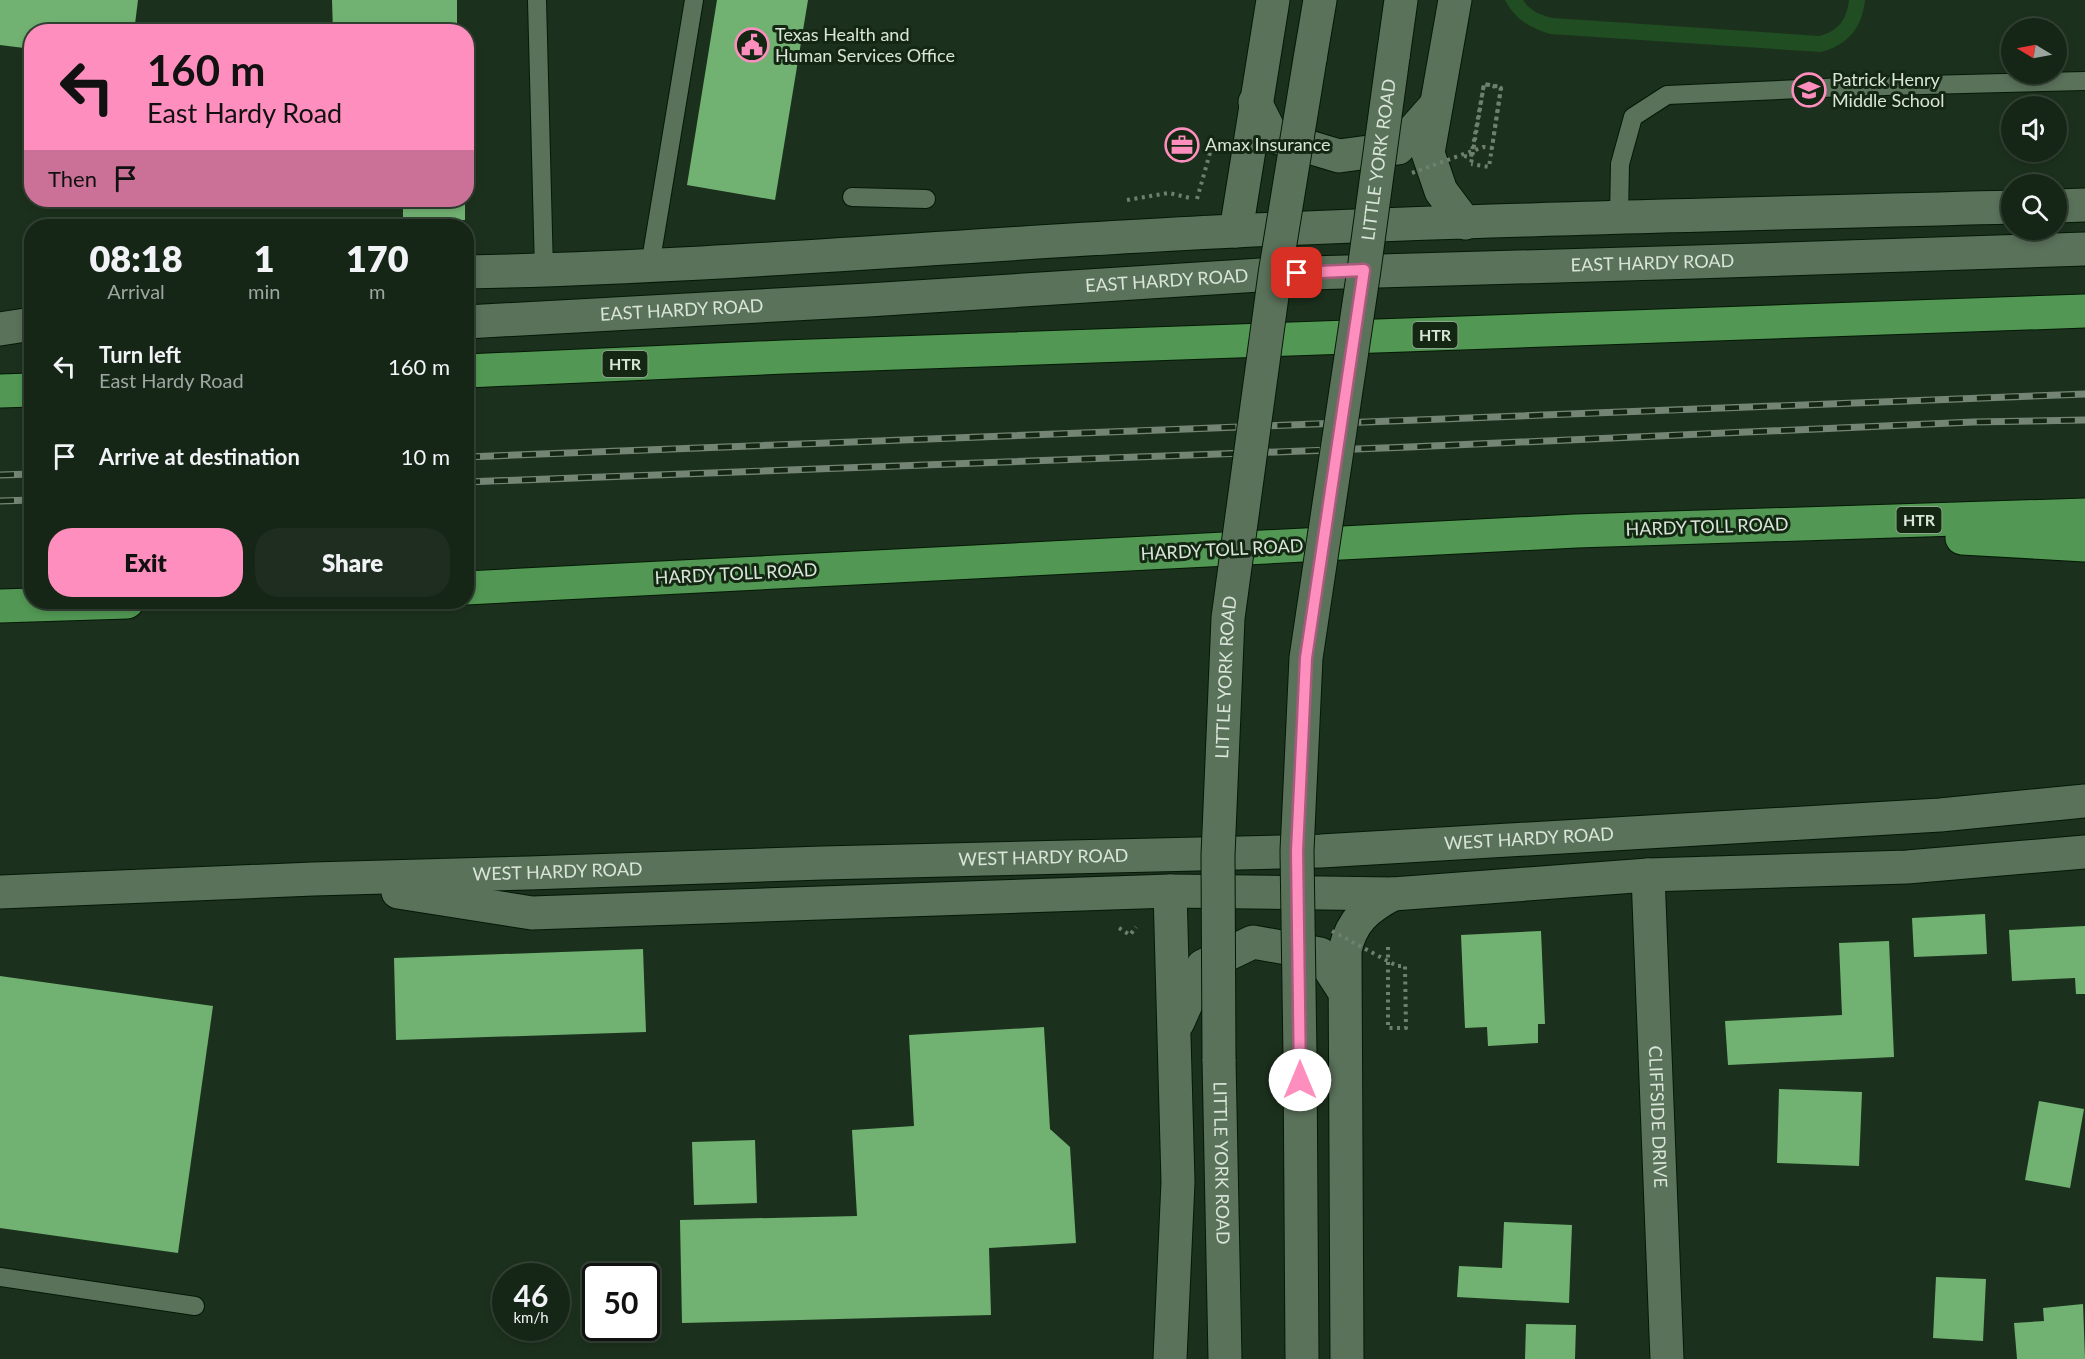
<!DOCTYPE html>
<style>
body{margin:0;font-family:Lato,sans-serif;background:#1e2d1f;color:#f1f3f6;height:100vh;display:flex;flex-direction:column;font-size:22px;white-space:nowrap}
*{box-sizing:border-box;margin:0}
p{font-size:20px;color:#9da5a1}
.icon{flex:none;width:33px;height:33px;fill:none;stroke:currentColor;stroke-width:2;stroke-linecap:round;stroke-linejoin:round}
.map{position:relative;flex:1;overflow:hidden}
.side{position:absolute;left:24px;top:219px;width:450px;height:390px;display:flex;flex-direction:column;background:#152516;border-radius:24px;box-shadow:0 3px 9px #0003,0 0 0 2px #344235}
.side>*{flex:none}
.banner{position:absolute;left:24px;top:24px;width:450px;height:183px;border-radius:24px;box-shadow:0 3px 9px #0003,0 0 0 2px #344235;background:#fe8ebd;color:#111;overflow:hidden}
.needle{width:39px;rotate:280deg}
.controls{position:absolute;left:2001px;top:18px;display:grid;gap:12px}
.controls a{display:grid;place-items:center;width:66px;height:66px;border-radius:50%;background:#152516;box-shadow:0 3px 9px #0003,0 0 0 2px #344235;font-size:30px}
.speed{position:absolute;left:492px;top:1263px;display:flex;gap:12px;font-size:30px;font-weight:700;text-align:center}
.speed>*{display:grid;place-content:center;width:78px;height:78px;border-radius:50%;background:#152516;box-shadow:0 3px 9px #0003,0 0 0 2px #344235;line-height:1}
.speed small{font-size:15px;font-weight:400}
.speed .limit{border:3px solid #111;border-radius:9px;background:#fff;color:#111}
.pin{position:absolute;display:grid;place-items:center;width:51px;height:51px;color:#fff;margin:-26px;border-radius:12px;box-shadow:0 3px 9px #0006}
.me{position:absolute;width:66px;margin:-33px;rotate:0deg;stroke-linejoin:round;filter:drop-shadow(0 0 4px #0008)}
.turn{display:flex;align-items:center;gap:21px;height:126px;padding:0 24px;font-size:27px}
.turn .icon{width:78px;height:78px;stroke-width:2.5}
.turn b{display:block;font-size:42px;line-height:51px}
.then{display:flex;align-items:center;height:57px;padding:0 24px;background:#0003;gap:12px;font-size:22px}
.eta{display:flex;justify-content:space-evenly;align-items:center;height:102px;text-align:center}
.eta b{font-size:36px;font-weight:800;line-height:42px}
.primary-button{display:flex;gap:12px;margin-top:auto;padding:12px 24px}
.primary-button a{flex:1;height:69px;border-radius:24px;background:#fe8ebd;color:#111;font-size:24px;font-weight:800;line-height:69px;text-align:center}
.primary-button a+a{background:#1e2d1f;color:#f1f3f6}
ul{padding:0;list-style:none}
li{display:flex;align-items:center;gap:18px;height:90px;padding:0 24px}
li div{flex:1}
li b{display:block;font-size:22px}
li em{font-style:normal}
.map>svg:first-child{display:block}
.green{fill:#204e22}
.building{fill:#71b272}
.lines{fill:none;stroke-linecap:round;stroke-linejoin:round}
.lane-casing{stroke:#051906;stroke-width:20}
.street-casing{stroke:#051906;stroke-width:35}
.secondary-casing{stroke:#051906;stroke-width:35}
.highway-casing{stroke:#051906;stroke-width:35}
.path{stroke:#6e806f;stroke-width:4;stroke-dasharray:3 4.5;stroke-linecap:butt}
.lane{stroke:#5a715a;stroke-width:18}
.street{stroke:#5a715a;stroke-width:33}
.secondary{stroke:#5a715a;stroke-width:33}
.highway{stroke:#529854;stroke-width:33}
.rail-casing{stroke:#748575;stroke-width:7}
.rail{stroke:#132713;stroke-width:4.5;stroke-dasharray:14;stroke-linecap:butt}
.secondary-bridge-casing{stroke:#051906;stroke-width:35;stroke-linecap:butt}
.path-bridge{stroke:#6e806f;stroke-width:4;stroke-dasharray:3 4.5;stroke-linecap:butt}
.secondary-bridge{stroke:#5a715a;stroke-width:33}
.route-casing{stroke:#a55c7b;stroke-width:15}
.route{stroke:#fe8ebd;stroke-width:10}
.labels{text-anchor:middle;stroke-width:6;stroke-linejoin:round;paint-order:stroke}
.shield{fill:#132713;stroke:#9dac9d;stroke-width:1.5}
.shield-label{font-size:16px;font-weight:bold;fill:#d8e5d8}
.poi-label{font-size:18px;fill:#d8e5d8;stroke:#132713;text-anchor:start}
.street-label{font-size:18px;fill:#d8e5d8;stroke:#132713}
</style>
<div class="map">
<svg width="2085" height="1359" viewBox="0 0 2085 1359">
<rect width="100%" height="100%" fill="#1c311d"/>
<path class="green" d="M1505,0H1523C1530,11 1540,15 1553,18L1819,36C1838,32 1847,19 1849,0H1865C1862,28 1848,45 1821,52L1550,34C1530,28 1515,19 1505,0Z"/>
<g class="building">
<polygon points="0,0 138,0 134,32 32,32 32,49 0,45"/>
<polygon points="332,0 457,0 457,32 333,32"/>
<polygon points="717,0 808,0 775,200 687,185"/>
<polygon points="403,200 465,200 465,220 403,221"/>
<polygon points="1985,914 1987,954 1914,957 1912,918"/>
<polygon points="2085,926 2085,994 2076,994 2075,978 2012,981 2009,930"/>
<polygon points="1541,931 1545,1024 1538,1024 1538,1043 1488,1046 1487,1027 1465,1028 1461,935"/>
<polygon points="1889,941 1894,1057 1728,1065 1725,1021 1842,1015 1839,943"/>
<polygon points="643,949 646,1032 396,1040 394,958"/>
<polygon points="0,976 213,1006 178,1253 0,1228"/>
<polygon points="1044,1027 1050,1129 1070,1147 1076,1243 989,1248 991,1315 682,1323 680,1220 857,1216 852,1130 914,1126 909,1035"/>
<polygon points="1779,1089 1862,1092 1859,1166 1777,1163"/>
<polygon points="2039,1101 2084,1109 2070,1188 2025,1180"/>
<polygon points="755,1140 757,1203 694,1205 692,1142"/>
<polygon points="1504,1222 1572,1225 1569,1303 1457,1297 1459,1266 1502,1268"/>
<polygon points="1936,1277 1986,1279 1983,1341 1933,1338"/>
<polygon points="2083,1304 2085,1359 2017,1359 2014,1323 2044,1321 2043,1308"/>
<polygon points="1526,1324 1576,1325 1575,1359 1525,1359"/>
</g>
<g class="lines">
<g class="lane-casing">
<g id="lane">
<polyline points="537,0 544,271"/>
<polyline points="852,197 926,199"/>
<polyline points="1619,217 1620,164 1633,117 1667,95 1845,87 2085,81"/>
<polyline points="650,266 694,0"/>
<polyline points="0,1277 195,1306"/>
</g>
</g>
<g class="street-casing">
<g id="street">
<path id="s1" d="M1648,875L1667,1359"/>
</g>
</g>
<g class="secondary-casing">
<g id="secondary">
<polyline points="1455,0 1428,153 1441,191 1465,223"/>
<polyline points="1393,57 1401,0"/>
<polyline points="1310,59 1320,0"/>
<polyline points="1255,102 1272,136 1339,156 1398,148 1436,105"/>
<polyline points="2056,206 2085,205"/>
<polyline points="1236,231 1273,0"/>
<path d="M466,272C723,267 978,243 1235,231C1493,219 1753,214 2012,207"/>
<path id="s2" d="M466,322L868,300L1275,274L1695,262L2085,249"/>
<polyline points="0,329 32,324"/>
<path id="s3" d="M0,892L313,879L529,873L823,863L1321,851L1940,815L2085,801"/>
<polyline points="398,892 532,913 1170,891 1393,894 1648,875 1907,867 2085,852"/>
<polyline points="1178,1022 1203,966 1253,942 1320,954 1344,991"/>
<polyline points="1300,1057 1302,1359"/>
<path id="s4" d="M1219,1059L1225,1359"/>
<polyline points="1170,1359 1178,1182 1170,891"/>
<path d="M1347,1359L1345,950C1352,920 1367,908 1393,894"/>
</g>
</g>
<g class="highway-casing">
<g id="highway">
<polyline points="466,371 784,357 2085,311"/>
<polyline points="0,391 32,390"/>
<polyline points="1962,538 2085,545"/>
<polyline points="466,588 1576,531 2085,515"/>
<polyline points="0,606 127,602"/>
</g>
</g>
<g class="path">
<polyline points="1464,156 1471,157 1484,84 1501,88 1489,167 1471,164"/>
<polyline points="1197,199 1215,135"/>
<polyline points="1127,200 1169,193 1190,198"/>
<polyline points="1119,928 1130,935 1136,927"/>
<polyline points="1388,947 1388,1028 1406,1028 1405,966 1397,966"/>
</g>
<use href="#lane" class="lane"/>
<use href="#street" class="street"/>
<use href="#secondary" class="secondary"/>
<use href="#highway" class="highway"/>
<g class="rail-casing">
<g id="rail">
<polyline points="466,457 2085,394"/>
<polyline points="0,475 32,474"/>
<polyline points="466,482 1409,447 1973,422 2085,420"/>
<polyline points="0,501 32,500"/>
</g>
</g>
<use href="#rail" class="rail"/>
<g class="secondary-bridge-casing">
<g id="secondary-bridge">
<path id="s5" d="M1300,1057L1297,851L1306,658L1364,270L1393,57"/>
<path id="s6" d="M1219,1059L1218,855L1228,618L1275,274L1310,59"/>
</g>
</g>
<g class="path-bridge">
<polyline points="1412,173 1483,147 1492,148 1501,87 1484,84 1471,164"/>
<polyline points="1332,931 1397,966"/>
</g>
<use href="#secondary-bridge" class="secondary-bridge"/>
</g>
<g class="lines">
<g class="route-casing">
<polyline id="route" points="1297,273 1364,270 1306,658 1297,851 1300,1080"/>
</g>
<use href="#route" class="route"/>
</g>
<defs>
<g id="civic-ring" transform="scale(1.725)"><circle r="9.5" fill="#132713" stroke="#fe8ebd" stroke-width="1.5"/><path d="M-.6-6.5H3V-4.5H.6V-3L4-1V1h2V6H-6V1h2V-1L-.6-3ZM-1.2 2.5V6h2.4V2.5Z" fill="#fe8ebd"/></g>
<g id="school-ring" transform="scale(1.725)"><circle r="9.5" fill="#132713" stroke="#fe8ebd" stroke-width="1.5"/><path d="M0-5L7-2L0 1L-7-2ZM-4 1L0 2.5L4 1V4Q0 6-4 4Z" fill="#fe8ebd"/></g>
<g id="office-ring" transform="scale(1.725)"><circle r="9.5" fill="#132713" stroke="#fe8ebd" stroke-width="1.5"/><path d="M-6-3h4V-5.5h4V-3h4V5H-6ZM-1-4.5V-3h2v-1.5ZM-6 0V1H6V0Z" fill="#fe8ebd"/></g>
</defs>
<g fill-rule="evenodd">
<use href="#civic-ring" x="752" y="45"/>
<use href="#school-ring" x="1809" y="90"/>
<use href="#office-ring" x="1182" y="145"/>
</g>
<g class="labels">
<g class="shield">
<rect x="1412.5" y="322" width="45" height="26" rx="4.5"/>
<rect x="602.5" y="351" width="45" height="26" rx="4.5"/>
<rect x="1896.5" y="507" width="45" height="26" rx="4.5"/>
</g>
<g class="shield-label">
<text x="1435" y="341">HTR</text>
<text x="625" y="370">HTR</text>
<text x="1919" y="526">HTR</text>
</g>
<g class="poi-label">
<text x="775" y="41">Texas Health and<tspan x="775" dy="21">Human Services Office</tspan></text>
<text x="1832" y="86">Patrick Henry<tspan x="1832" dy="21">Middle School</tspan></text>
<text x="1205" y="151">Amax Insurance</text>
</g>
<g class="street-label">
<text dy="6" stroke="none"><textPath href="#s5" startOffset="903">LITTLE YORK ROAD</textPath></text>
<text dy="6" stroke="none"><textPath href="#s2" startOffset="1188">EAST HARDY ROAD</textPath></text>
<text dy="6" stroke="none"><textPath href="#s2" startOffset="702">EAST HARDY ROAD</textPath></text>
<text dy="6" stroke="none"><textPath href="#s2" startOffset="216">EAST HARDY ROAD</textPath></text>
<text transform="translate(1707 527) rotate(-2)" y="6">HARDY TOLL ROAD</text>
<text transform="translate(1222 550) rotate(-3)" y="6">HARDY TOLL ROAD</text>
<text transform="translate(736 574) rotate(-3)" y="6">HARDY TOLL ROAD</text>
<text dy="6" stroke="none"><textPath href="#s6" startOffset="382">LITTLE YORK ROAD</textPath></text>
<text dy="6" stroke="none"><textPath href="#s3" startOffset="1530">WEST HARDY ROAD</textPath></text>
<text dy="6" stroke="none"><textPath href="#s3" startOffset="1044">WEST HARDY ROAD</textPath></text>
<text dy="6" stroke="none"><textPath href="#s3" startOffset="558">WEST HARDY ROAD</textPath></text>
<text dy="6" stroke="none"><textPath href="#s1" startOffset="242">CLIFFSIDE DRIVE</textPath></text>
<text dy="6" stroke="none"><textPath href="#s4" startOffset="104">LITTLE YORK ROAD</textPath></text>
</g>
</g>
</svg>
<div class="controls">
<a><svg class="needle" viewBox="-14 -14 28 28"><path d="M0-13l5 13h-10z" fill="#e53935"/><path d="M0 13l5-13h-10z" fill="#9da5a1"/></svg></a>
<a><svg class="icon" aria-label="sound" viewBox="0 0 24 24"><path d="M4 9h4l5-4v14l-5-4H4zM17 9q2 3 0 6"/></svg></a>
<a><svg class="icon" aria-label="search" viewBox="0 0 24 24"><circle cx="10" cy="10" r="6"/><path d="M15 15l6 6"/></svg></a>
</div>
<div class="speed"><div>46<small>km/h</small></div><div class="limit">50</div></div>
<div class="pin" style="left:1297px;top:273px;background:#d93025"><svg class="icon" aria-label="arrive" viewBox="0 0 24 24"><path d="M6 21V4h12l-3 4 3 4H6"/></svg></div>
<svg class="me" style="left:1300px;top:1080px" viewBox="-20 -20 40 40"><circle r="19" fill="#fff"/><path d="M0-13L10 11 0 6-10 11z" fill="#fe8ebd"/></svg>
<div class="banner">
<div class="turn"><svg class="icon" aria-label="left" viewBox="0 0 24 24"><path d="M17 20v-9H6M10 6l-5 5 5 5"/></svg><div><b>160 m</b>East Hardy Road</div></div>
<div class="then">Then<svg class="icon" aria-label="arrive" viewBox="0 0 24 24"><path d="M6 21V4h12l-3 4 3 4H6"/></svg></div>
</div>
<section class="side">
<div class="eta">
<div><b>08:18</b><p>Arrival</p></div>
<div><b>1</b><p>min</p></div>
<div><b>170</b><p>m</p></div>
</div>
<ul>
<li><svg class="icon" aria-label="left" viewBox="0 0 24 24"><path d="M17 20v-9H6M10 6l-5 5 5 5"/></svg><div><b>Turn left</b><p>East Hardy Road</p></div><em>160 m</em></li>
<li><svg class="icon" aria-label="arrive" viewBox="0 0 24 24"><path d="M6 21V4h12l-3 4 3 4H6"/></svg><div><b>Arrive at destination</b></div><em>10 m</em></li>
</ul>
<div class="primary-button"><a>Exit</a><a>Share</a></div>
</section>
</div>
